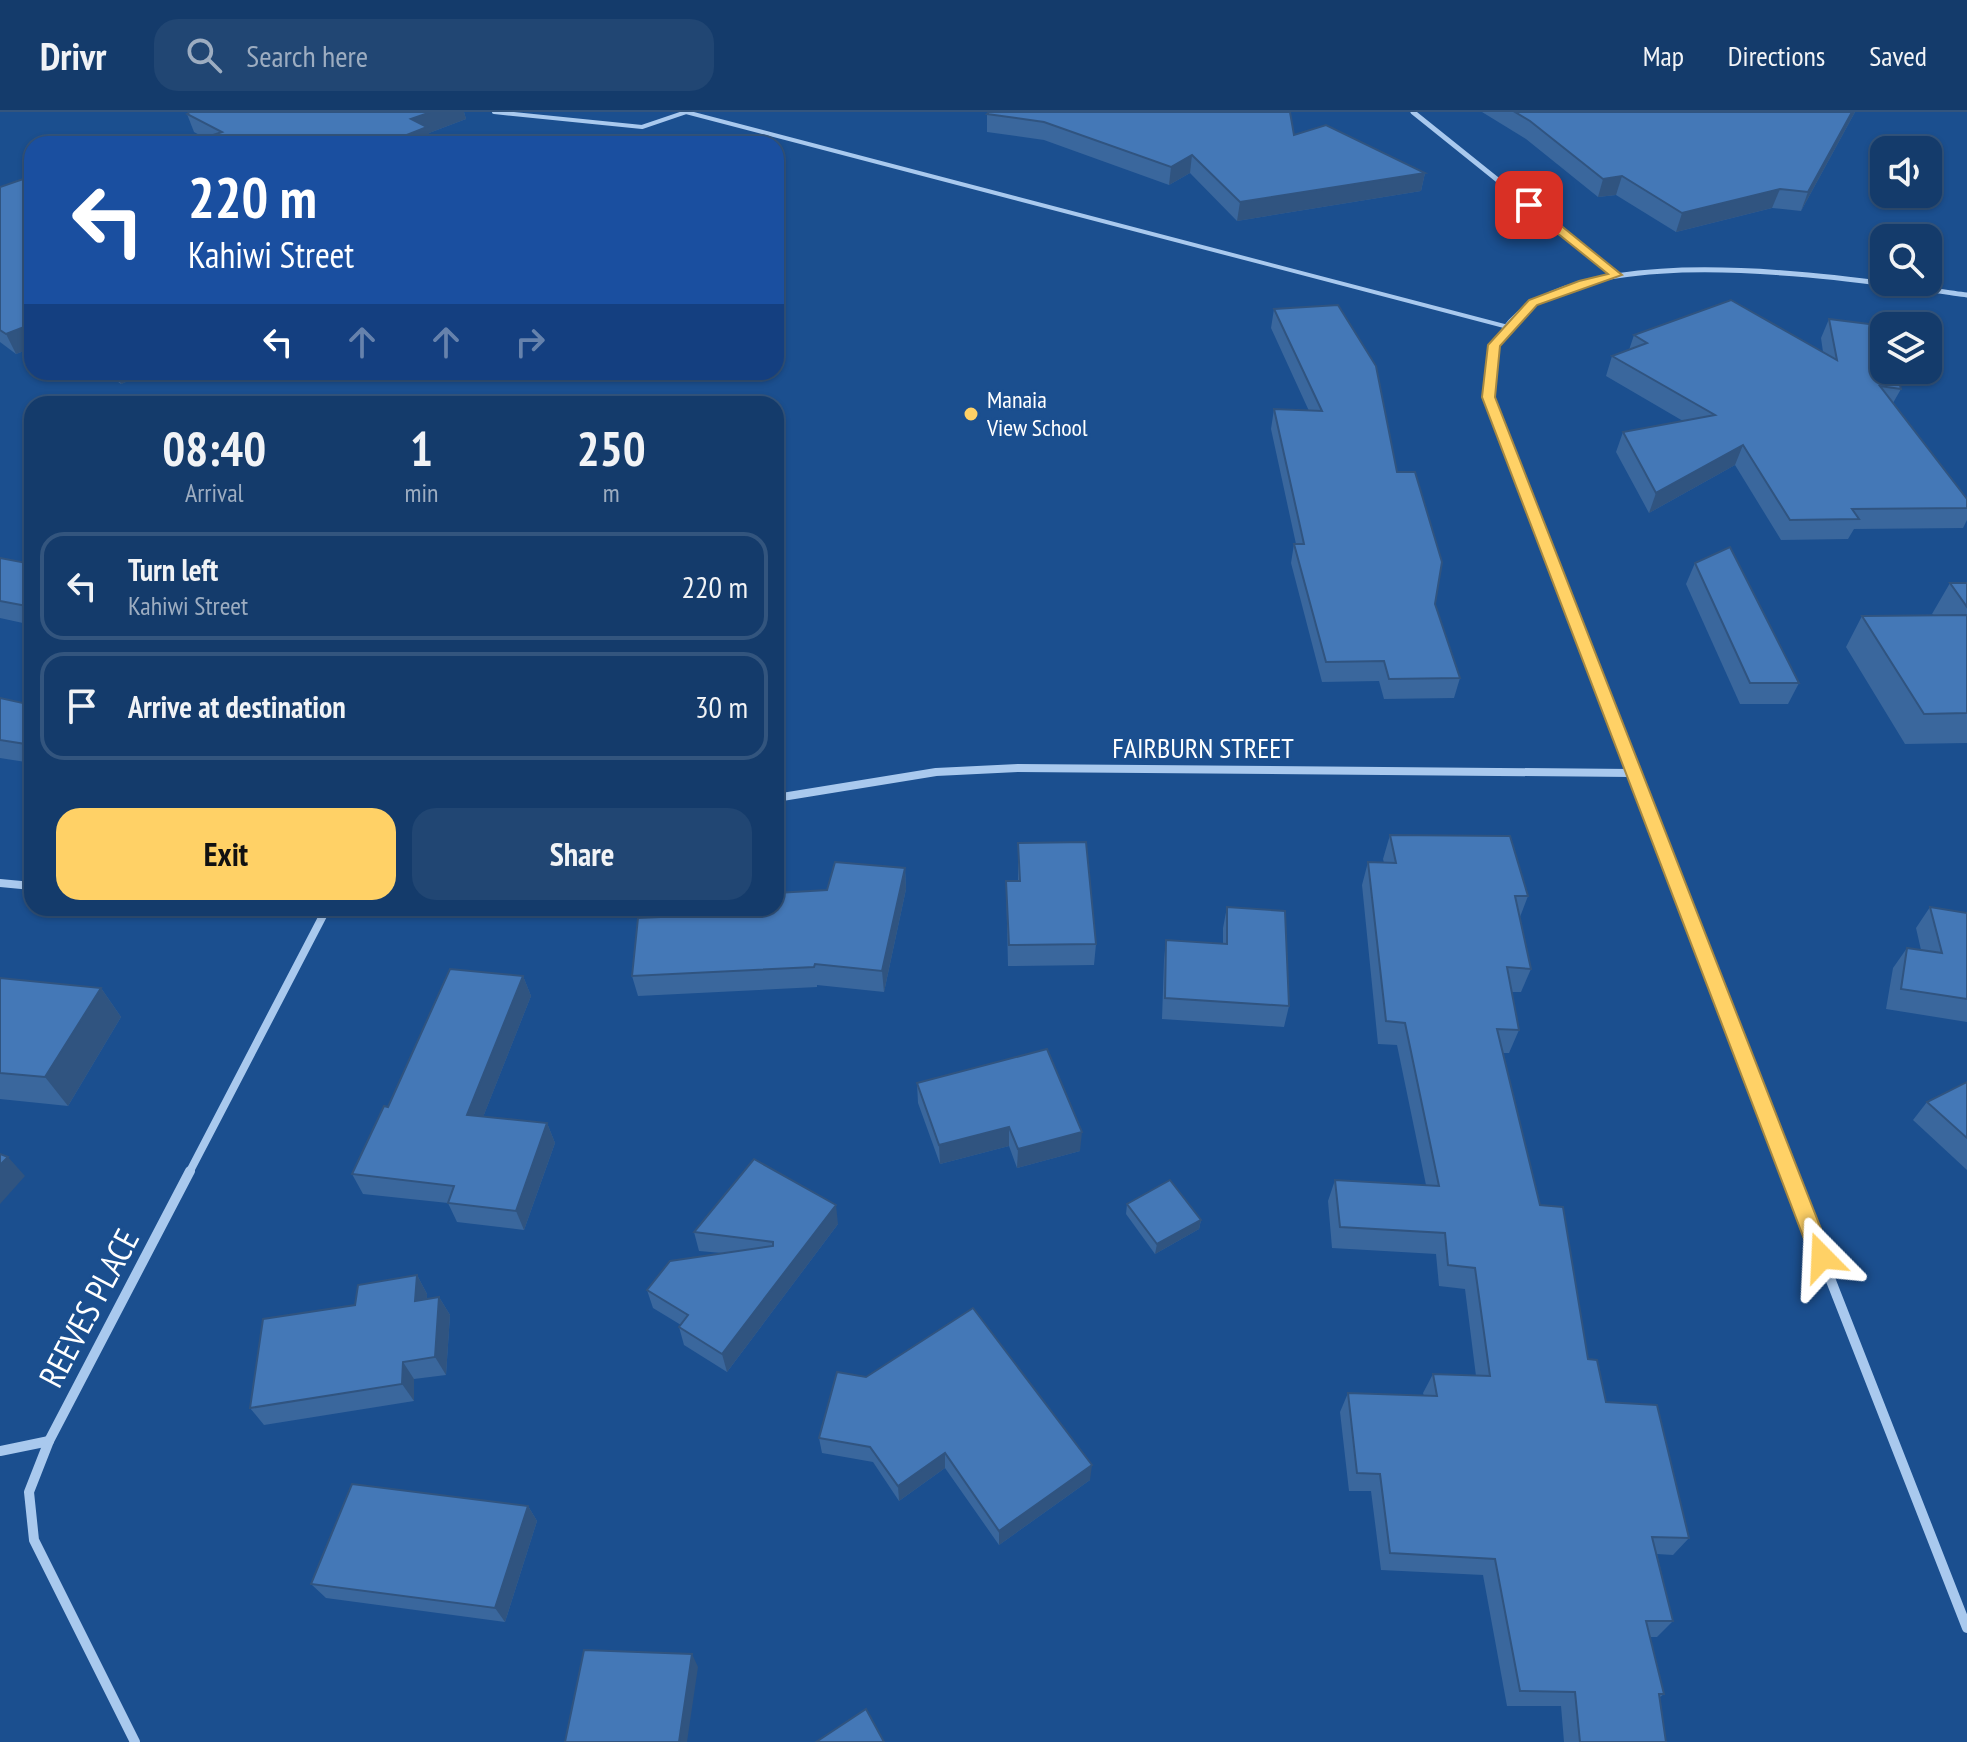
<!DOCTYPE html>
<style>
body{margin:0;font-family:"PT Sans Narrow",sans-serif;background:#214673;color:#f1f3f6;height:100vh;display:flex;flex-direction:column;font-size:30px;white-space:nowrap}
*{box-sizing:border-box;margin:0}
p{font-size:26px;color:#9dadc1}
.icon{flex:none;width:44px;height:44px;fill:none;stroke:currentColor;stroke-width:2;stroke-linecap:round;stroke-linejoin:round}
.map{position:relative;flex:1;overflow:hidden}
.sheet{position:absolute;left:24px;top:284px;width:760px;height:520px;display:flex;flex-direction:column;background:#143b6b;border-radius:24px;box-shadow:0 2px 6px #0004,0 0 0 2px #33557e}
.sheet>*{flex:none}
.banner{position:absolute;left:24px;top:24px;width:760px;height:244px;border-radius:24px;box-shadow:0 2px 6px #0004,0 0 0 2px #33557e;background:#1a4fa0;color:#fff;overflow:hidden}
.controls{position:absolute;left:1870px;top:24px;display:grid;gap:16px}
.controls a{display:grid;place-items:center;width:72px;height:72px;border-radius:16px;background:#143b6b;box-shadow:0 2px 6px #0004,0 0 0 2px #33557e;font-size:40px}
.pin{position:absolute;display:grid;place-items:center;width:68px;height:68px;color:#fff;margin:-34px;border-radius:16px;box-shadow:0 4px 12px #0006}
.me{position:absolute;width:88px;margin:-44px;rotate:339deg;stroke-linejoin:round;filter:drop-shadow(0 0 6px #0008)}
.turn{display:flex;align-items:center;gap:28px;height:168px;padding:0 32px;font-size:36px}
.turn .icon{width:104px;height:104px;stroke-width:2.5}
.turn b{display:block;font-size:56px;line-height:68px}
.lanes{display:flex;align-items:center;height:76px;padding:0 32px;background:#0003;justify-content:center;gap:40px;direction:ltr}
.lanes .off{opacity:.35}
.eta{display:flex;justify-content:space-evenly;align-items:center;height:136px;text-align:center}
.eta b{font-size:48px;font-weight:700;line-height:56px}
.action{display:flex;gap:16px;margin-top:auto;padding:16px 32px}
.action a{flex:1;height:92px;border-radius:24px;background:#ffd166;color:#111;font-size:32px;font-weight:700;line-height:92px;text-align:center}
.action a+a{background:#214673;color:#f1f3f6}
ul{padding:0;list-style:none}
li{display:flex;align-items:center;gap:24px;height:108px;margin:0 16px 12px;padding:0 16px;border:4px solid #33557e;border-radius:24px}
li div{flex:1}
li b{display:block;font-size:30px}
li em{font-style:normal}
header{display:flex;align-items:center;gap:48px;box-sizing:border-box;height:112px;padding:0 40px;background:#143b6b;border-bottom:2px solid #33557e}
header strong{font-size:38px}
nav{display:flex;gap:44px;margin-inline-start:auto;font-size:28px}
.search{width:560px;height:72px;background:#214673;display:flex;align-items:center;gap:20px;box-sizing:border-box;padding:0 28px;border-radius:24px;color:#9dadc1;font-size:30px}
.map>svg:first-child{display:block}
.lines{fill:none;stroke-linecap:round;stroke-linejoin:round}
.service{stroke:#a9c9ee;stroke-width:4}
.minor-far3{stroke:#a9c9ee;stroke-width:5}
.minor-far2{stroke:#a9c9ee;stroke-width:6}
.minor-far1{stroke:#a9c9ee;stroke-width:8}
.minor{stroke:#a9c9ee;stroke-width:10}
.wall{fill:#3a679d}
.shaded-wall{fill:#305480}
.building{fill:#4478b7;stroke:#305480;stroke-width:2}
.route{fill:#ffd166;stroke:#a68842;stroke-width:2}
.poi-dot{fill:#ffd166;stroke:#1b4f8f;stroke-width:3}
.labels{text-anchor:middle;stroke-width:6;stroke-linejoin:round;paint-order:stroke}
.far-poi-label{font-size:24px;fill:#fff;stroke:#1b4f8f;text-anchor:start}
.street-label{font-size:28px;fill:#fff;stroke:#1b4f8f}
.near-street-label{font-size:34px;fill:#fff;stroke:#1b4f8f}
</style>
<header>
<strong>Drivr</strong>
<div class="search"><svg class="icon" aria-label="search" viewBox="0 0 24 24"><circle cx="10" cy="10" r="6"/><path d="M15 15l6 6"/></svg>Search here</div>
<nav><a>Map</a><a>Directions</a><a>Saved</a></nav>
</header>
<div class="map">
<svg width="1967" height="1630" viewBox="0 0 1967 1630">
<rect width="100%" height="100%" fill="#1b4f8f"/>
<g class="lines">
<g class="service">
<polyline points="494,0 642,15 686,0"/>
<polyline points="686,0 1508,215"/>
</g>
<g class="minor-far3">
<polyline points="1413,0 1616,163"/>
<path d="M1489,271C1485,99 1870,171 1967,183"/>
</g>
<polyline class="minor-far2" points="1489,269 1495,303 1616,617"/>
<g class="minor-far1">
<polyline points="1615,615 1789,1061"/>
<polyline points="776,686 936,660 1018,656 1632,661"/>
<polyline points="0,771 32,774"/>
<polyline points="189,1061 327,796"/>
</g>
<g class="minor">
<polyline points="1788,1059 1967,1516"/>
<polyline points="0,1339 49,1329"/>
<polyline points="135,1630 34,1428 29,1380 49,1329 190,1059"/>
</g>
</g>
<g class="wall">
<polygon points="190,0 464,0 466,7 429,21 205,26 194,20 187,2"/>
<polygon points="1482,0 1855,0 1801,99 1772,96 1676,120 1616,83 1598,85 1526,27"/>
<polygon points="987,2 1294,23 1425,61 1421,79 1237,109 1190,61 1169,73 1044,28 987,20"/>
<polygon points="32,64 32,236 16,242 0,230 0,75"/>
<polygon points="1274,197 1397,360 1435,492 1460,566 1454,586 1384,587 1379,569 1322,570 1291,451 1294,432 1296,432 1271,317 1274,297 1309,299 1271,216"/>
<polygon points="1829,207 1901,277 1893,291 1967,387 1967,408 1963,416 1854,417 1848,427 1781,428 1735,353 1649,401 1616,340 1623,320 1683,309 1606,264 1612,244 1629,238 1634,223 1823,240 1821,226"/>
<polygon points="104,260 150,260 121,272"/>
<polygon points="0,446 32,452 32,513 0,506"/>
<polygon points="1695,451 1799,571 1788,592 1740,592 1686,472"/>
<polygon points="1950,471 1967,471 1967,631 1905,632 1846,535 1862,504 1934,503 1932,502"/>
<polygon points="0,586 27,592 32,586 32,651 0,646"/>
<polygon points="1390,723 1528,784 1520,805 1531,857 1521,880 1512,880 1519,918 1509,941 1503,941 1540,1093 1588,1247 1606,1290 1689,1426 1673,1443 1657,1442 1673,1509 1657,1525 1650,1525 1664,1582 1660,1585 1666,1630 1564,1630 1561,1594 1507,1594 1483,1463 1381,1458 1371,1379 1349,1379 1340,1300 1348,1281 1424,1284 1423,1281 1433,1262 1476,1264 1465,1177 1439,1174 1436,1142 1332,1136 1328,1089 1335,1068 1426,1073 1397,933 1378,932 1362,773 1368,750 1384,751 1383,747"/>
<polygon points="1018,731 1096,832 1094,853 1008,854 1006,769 1018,769"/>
<polygon points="905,756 906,777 884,880 817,873 817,875 638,884 632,864 705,803 827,778"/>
<polygon points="1227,795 1289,894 1284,915 1162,907 1164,848 1166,828 1223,832 1223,816"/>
<polygon points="1930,795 1967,801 1967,910 1886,897 1893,856 1907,836 1921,838 1916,816"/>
<polygon points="523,864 531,884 483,1005 547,1011 555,1031 524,1118 457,1110 448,1091 363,1082 352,1062 388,995"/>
<polygon points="0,866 101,876 121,905 68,994 0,987"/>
<polygon points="1967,970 1967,1058 1913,1008 1927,990"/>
<polygon points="917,971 1080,1039 1017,1056 1009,1034 940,1052 918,991"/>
<polygon points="1127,1092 1201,1108 1199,1117 1155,1142 1126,1102"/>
<polygon points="838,1112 727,1260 684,1233 679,1215 681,1213 653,1196 647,1178 722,1141 699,1139 694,1120"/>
<polygon points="417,1163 427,1182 427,1187 439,1185 450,1203 446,1263 414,1267 414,1289 264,1313 250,1296 355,1193"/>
<polygon points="837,1260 1090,1368 999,1433 945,1356 899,1389 873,1350 822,1341 819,1326"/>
<polygon points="528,1394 537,1409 505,1510 326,1486 311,1472"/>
</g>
<g class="shaded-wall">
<polygon points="431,0 464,0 466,7 429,21 432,32 409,22 411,7"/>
<polygon points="1852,0 1855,0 1801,99 1808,80"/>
<polygon points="1192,43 1190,61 1169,73 1171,55"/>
<polygon points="1425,61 1421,79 1237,109 1240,90"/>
<polygon points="1622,64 1616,83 1598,85 1603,67"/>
<polygon points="1780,77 1772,96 1676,120 1682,101"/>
<polygon points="32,212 32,236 16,242 6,222"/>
<polygon points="115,260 150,260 121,272"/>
<polygon points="1743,333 1735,353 1649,401 1656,381"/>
<polygon points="905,756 906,777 884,880 882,859"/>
<polygon points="523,864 531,884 476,1023 467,1003"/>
<polygon points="101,876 121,905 68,994 45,965"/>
<polygon points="547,1011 555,1031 524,1118 516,1099"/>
<polygon points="1009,1015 1009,1034 940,1052 939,1033"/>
<polygon points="1082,1020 1080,1039 1017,1056 1018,1037"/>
<polygon points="8,1045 25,1064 0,1092 0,1053"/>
<polygon points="836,1093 838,1112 727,1260 722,1242"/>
<polygon points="1201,1108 1199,1117 1155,1142 1157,1132"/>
<polygon points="417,1163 427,1182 426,1207 415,1189"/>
<polygon points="439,1185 450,1203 446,1263 435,1245"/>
<polygon points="403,1250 414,1267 414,1289 402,1272"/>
<polygon points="945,1341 945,1356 899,1389 898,1374"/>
<polygon points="1092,1353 1090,1368 999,1433 999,1419"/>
<polygon points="528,1394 537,1409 505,1510 495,1496"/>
<polygon points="692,1542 698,1555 687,1630 679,1630"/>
</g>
<g class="building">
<polygon points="190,0 431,0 411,7 427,15 409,22 430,32 187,32 222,20 187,2"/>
<polygon points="989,0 1290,0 1294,23 1326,13 1425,61 1240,90 1192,43 1171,55 1044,10 987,2"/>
<polygon points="1515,0 1852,0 1808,80 1780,77 1682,101 1622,64 1603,67 1530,9"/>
<polygon points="32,64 32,212 6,222 0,218 0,75"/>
<polygon points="1731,188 1837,248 1829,207 1885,214 1884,214 1884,258 1896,258 1901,277 1880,274 1967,387 1967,396 1852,397 1859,407 1790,408 1743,333 1656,381 1623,320 1715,303 1612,244 1647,231 1634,223"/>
<polygon points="1338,193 1376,254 1397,360 1415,360 1442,450 1435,492 1460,566 1389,567 1384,549 1326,550 1294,432 1304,432 1274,297 1322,299 1274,197"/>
<polygon points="1730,435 1799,571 1750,571 1695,451"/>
<polygon points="0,446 32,452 32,495 0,489"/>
<polygon points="1950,471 1967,471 1967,495"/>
<polygon points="1967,503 1967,601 1924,602 1862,504"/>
<polygon points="0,586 27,592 32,586 32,633 0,628"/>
<polygon points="1390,723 1510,724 1528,784 1515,784 1531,857 1507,855 1519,918 1497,917 1540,1093 1563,1095 1588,1247 1597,1248 1606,1290 1657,1293 1689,1426 1652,1425 1673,1509 1646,1509 1664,1582 1659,1582 1666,1630 1580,1630 1575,1580 1520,1579 1495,1447 1390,1441 1380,1362 1357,1361 1348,1281 1437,1284 1433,1262 1490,1264 1475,1156 1448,1153 1445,1121 1340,1115 1335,1068 1439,1074 1405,911 1386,909 1368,750 1396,751"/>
<polygon points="1086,730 1096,832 1009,833 1006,769 1020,769 1018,731"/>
<polygon points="835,750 905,756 882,859 815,852 814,855 632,864 638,806 705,803 706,796 776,796 776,781 827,778"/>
<polygon points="1227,795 1285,799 1289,894 1165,886 1166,828 1227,832"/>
<polygon points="1930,795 1967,801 1967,887 1901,877 1907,836 1942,841"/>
<polygon points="450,857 523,864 467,1003 547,1011 516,1099 448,1091 454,1074 352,1062 384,994 388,995"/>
<polygon points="0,866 101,876 45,965 0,961"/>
<polygon points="1047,937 1082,1020 1018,1037 1009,1015 939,1033 917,971"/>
<polygon points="1967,970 1967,1026 1927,990"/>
<polygon points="0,1042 8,1045 0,1053"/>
<polygon points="754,1047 836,1093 722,1242 679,1215 688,1203 647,1178 670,1149 773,1134 773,1130 694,1120"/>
<polygon points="1170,1068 1201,1108 1157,1132 1127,1092"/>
<polygon points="417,1163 415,1189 439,1185 435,1245 403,1250 402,1272 250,1296 263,1207 355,1193 358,1173"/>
<polygon points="973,1196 1092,1353 999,1419 945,1341 898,1374 870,1335 819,1326 837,1260 866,1265"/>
<polygon points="352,1372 528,1394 495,1496 311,1472"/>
<polygon points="584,1538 692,1542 679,1630 565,1630"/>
<polygon points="866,1597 884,1630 816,1630"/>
</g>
<polygon class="route" points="1526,91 1533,91 1622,163 1537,193 1500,234 1495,285 1832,1145 1829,1152 1822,1154 1814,1152 1811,1145 1482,285 1488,233 1529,188 1579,169 1608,162 1526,96"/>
<circle class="poi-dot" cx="971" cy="302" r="8"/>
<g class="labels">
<g class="far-poi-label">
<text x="987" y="296">Manaia<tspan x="987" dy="28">View School</tspan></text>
</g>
<g class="street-label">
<text x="1203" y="646">FAIRBURN STREET</text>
</g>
<g class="near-street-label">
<text transform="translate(89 1196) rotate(-62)" y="12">REEVES PLACE</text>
</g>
</g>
</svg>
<div class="controls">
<a><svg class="icon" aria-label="sound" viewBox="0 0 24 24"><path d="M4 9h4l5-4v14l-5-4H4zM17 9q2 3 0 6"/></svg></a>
<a><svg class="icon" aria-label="search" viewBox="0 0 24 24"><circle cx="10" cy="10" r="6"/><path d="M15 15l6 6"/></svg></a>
<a><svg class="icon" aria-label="layers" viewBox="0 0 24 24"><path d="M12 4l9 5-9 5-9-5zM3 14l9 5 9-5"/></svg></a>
</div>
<div class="pin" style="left:1529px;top:93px;background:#d93025"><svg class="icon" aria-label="arrive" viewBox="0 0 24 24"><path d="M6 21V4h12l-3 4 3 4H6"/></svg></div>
<svg class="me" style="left:1822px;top:1145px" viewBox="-20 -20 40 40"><path d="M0-17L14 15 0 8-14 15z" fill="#ffd166" stroke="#fff" stroke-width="4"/></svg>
<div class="banner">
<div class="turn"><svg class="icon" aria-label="left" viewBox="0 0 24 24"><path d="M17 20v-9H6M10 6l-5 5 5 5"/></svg><div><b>220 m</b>Kahiwi Street</div></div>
<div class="lanes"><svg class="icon" aria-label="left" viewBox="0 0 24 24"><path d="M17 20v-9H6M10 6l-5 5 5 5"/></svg><svg class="icon off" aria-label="ahead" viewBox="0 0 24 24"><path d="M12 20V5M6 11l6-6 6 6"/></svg><svg class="icon off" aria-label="ahead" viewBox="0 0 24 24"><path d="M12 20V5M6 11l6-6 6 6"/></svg><svg class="icon off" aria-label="right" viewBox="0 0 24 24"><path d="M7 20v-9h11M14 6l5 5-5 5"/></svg></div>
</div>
<section class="sheet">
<div class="eta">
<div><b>08:40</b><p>Arrival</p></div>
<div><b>1</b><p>min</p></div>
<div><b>250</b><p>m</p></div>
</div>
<ul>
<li><svg class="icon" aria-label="left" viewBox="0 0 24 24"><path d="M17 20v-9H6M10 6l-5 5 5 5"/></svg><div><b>Turn left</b><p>Kahiwi Street</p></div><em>220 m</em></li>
<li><svg class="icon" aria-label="arrive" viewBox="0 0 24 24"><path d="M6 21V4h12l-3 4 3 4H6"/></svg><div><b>Arrive at destination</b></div><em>30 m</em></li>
</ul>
<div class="action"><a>Exit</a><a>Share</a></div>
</section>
</div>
